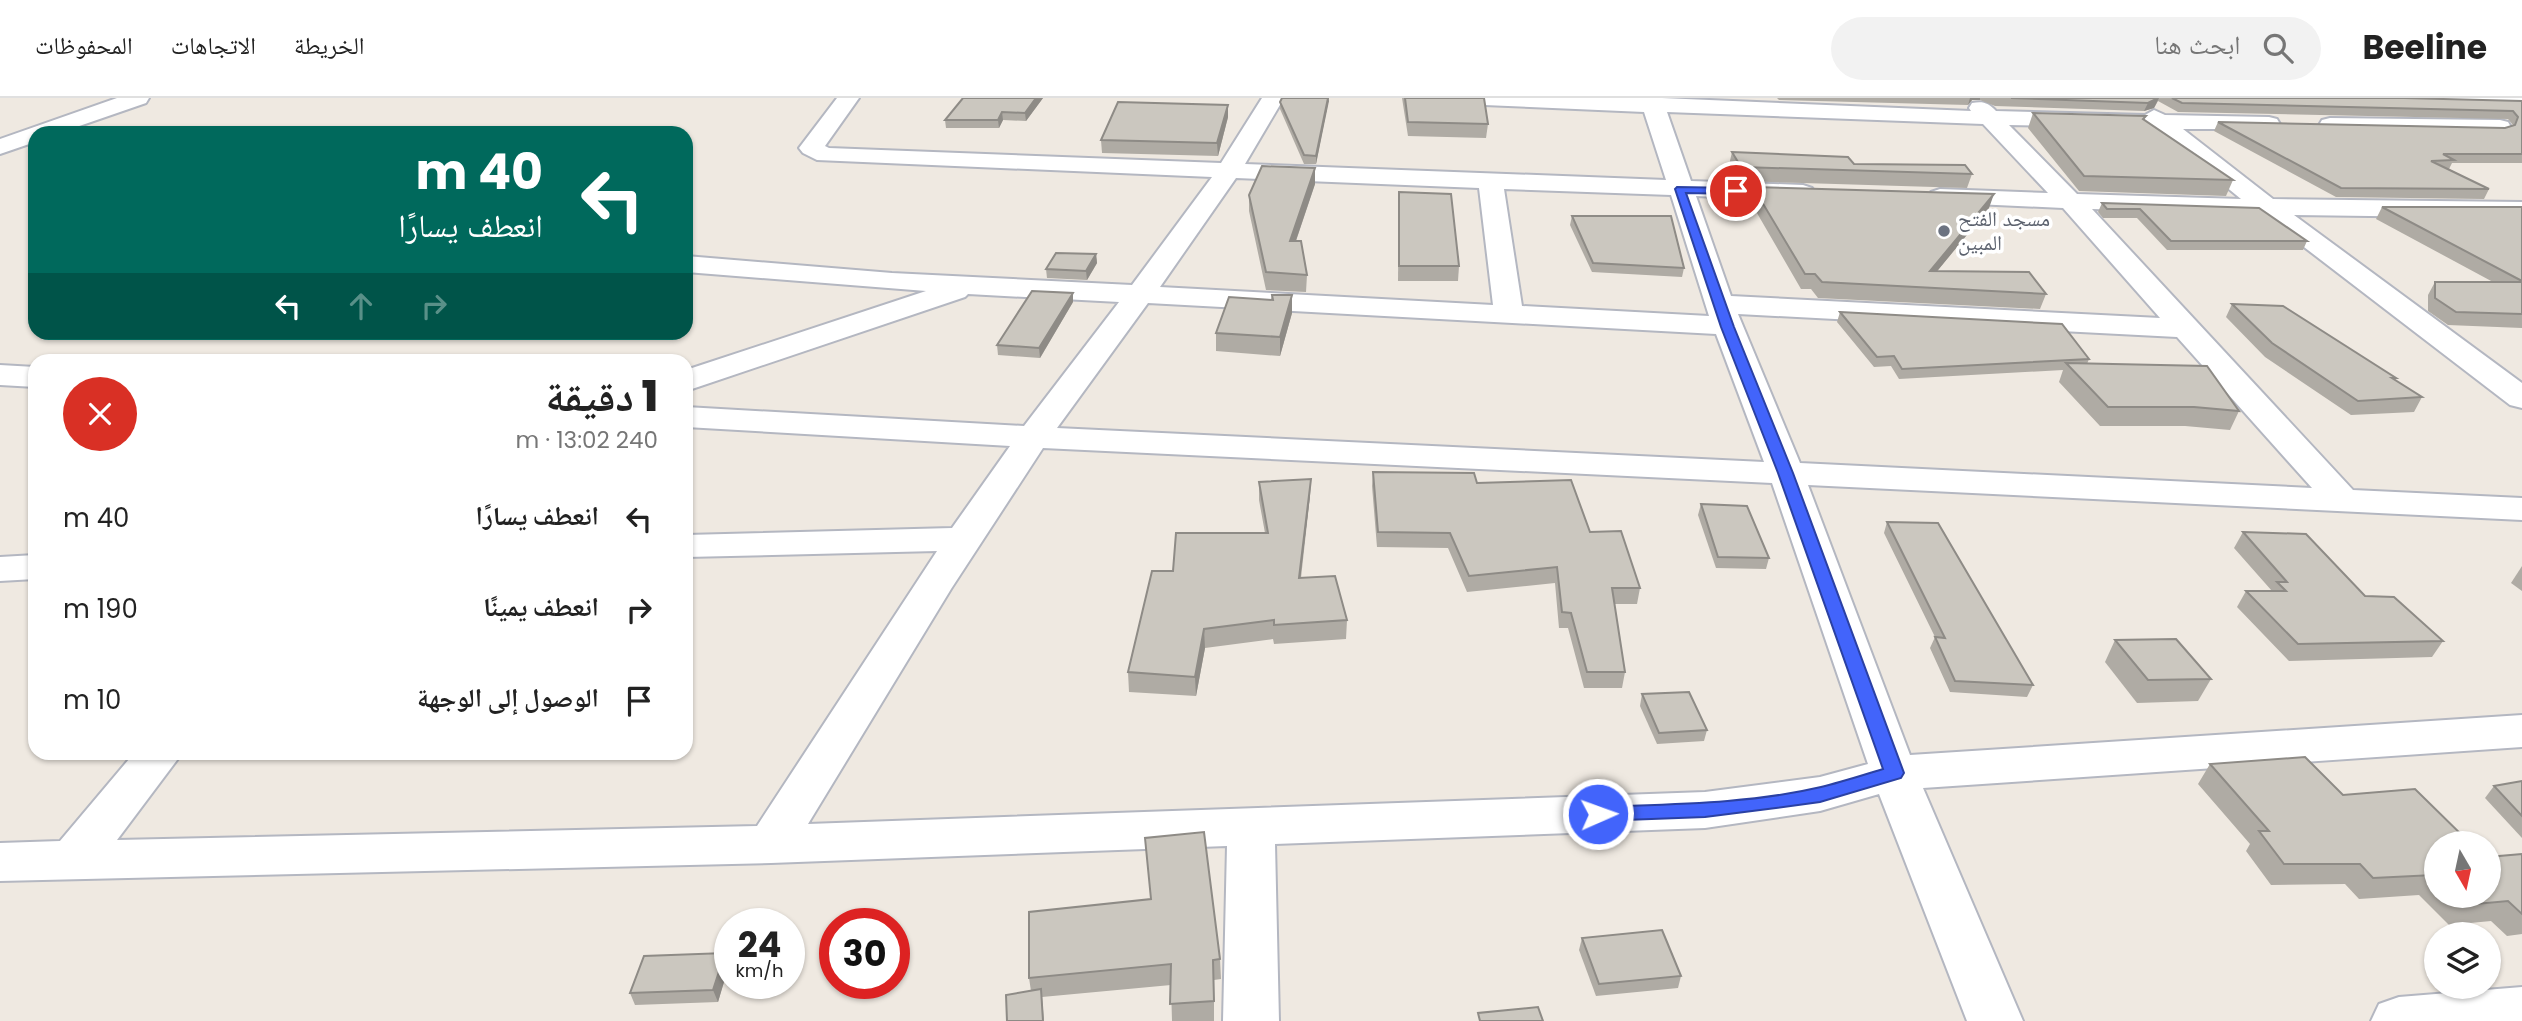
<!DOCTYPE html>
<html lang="ar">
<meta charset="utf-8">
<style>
body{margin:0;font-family:Poppins,"Noto Naskh Arabic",sans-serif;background:#f2f2f2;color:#222;direction:rtl;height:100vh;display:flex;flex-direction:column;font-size:26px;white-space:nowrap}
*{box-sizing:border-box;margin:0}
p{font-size:23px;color:#767676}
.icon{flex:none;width:38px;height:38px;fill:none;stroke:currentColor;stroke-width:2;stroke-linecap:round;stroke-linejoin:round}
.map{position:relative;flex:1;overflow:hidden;direction:ltr}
.drawer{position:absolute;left:28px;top:256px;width:665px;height:406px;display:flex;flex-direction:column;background:#fff;border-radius:21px;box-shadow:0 2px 5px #0004;direction:rtl}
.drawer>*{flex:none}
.guide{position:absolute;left:28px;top:28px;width:665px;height:214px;border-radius:21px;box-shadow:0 2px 5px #0004;direction:rtl;background:#00695c;color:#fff;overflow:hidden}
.needle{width:46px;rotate:171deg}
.fabs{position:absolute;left:2424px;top:733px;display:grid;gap:14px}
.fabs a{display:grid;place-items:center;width:77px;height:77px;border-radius:50%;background:#fff;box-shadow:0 2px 5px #0004;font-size:35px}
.speed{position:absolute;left:714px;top:810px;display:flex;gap:14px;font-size:35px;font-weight:700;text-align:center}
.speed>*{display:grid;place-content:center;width:91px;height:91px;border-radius:50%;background:#fff;box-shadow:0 2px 5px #0004;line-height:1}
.speed small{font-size:18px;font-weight:400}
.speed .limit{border:10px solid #d22;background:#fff;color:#111}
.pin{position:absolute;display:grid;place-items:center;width:60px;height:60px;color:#fff;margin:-30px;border:4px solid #fff;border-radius:50%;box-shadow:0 2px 7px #0007}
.me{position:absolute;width:77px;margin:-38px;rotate:88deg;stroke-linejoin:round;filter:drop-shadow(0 0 5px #0008)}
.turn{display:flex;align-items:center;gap:24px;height:147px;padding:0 35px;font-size:32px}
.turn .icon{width:91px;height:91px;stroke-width:2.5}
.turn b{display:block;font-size:49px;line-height:60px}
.lanes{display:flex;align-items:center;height:66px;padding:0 35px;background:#0003;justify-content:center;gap:35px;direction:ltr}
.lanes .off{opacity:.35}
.round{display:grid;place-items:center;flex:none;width:74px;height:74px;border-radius:37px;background:#f2f2f2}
.overview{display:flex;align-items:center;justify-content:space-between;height:119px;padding:0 35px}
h1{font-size:42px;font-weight:800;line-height:52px}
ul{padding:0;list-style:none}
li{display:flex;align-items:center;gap:21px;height:91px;padding:0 35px}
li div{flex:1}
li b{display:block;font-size:26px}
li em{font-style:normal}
header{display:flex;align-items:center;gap:42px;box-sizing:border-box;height:98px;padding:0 35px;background:#fff;border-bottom:2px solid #e0e0e0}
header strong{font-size:33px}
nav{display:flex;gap:38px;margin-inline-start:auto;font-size:24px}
.search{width:490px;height:63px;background:#f2f2f2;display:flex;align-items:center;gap:18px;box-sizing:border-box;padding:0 24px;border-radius:38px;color:#767676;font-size:26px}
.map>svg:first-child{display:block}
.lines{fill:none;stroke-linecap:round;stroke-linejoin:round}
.minor-casing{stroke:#b4b7c1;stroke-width:4}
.minor{fill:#fff;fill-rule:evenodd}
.wall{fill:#afaba4}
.shaded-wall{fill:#8e8b86}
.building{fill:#cbc7bf;stroke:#8e8b86;stroke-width:2}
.route{fill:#4264fb;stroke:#2b41a3;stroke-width:2}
.worship-dot{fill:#6b7280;stroke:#fff;stroke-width:2.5}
.labels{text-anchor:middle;stroke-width:7;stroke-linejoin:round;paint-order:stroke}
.far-worship-label{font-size:21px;fill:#5b616d;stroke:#fff;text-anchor:start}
</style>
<header>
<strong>Beeline</strong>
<div class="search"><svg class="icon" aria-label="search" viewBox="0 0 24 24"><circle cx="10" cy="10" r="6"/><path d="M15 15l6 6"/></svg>ابحث هنا</div>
<nav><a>الخريطة</a><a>الاتجاهات</a><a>المحفوظات</a></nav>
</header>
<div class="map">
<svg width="2522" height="923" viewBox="0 0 2522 923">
<rect width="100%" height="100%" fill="#efe9e1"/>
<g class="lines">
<g class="minor-casing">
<g id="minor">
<polygon points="117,0 149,0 146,5 59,35 35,35 35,44 0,56 0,41"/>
<path d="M837,0H859L825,48L829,50L1221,65L1262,0H1284L1245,66L1666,82L1644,14L1460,6L1452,5L1449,0H1662L1971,13L1969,10L1972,5C1984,3 1988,5 1996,13L2145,17L2154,12L2165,17L2269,19L2277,21L2280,26L2277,31H2183L2273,101L2522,104V120L2294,117L2522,285V310L2510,307L2261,116L2092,111L2353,392L2522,400V422L1808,387L1910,657L2522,617V649L1923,690L2023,923H1967L1879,696L1820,713L1705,730L1275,746L1279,923H1223L1227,748L771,765L0,783V745L60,743L135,654H183L117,742L757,728L937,453L686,459V437L952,430L1010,348L686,329V309L1024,328L1119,204L968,196L965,199L686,293V272L926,193L686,174V158L892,175L1132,187L1212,79L817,62L803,55L799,50ZM1667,14L1983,26L2048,95L1940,91L1931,94L1927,99L1931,104L2063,110L2160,220L1731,198L1696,98L1803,103L1812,100L1816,95L1812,90L1803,87L1691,83ZM2009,27L2154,30L2241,101L2077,96ZM1236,80L1479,90L1493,207L1160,189ZM1504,91L1671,97L1709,218L1522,208ZM1148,205L1716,236L1764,364L1057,330ZM1738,216L2177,239L2312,390L1800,365ZM1043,350L1772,385L1868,666L1820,679L1705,694L808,726L951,491Z"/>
<polygon points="2390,0 2522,0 2522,10 2401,6 2393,5"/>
<polygon points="2330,20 2500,22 2508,24 2511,29 2508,34 2500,36 2322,32 2319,27 2322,22"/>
<polygon points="0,267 35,269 35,289 0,287"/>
<polygon points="35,457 35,481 0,483 0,459"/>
<polygon points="2522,889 2522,923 2371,923 2379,906 2399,899"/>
</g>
</g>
<use href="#minor" class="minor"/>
</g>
<g class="wall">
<polygon points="963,0 1043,0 1026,23 1003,22 999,30 946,30 945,22"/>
<polygon points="1282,0 1329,0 1316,66 1304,66 1280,11 1280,4"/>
<polygon points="1402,0 1484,0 1488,26 1486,40 1408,38"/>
<polygon points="1777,0 2404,0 2522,3 2522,65 2452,65 2449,71 2489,91 2484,101 2336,99 2214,33 2218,24 2505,30 2513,27 2508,21 2178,14 2158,3 2154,10 2144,13 1995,8 1980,2 1972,2 1968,7 1779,2"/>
<polygon points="2033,15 2146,18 2144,22 2233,82 2226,98 2079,93 2028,30"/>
<polygon points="1228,19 1218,58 1102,55 1101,42"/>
<polygon points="1732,54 1854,66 1972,76 1967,90 1738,83 1729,67"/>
<polygon points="1315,86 1296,143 1307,177 1306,194 1266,192 1249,113 1249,97"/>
<polygon points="1753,89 1989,110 1937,173 2046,196 2040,211 1818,200 1811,191 1801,191 1750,103"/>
<polygon points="1399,94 1459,168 1458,183 1398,183"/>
<polygon points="2102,105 2259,110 2307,143 2303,152 2167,152 2137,120 2103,120 2098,114"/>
<polygon points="2382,109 2522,109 2522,230 2448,227 2428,213 2428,197 2435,184 2493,184 2376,121"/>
<polygon points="1572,118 1684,170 1682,179 1592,174 1570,127"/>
<polygon points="1096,156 1097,165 1087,182 1047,180 1046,171"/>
<polygon points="1272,197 1292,197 1292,215 1280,258 1216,253 1216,235 1271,202"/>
<polygon points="1073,204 1040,260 998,257 997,247"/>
<polygon points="2232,206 2396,280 2395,282 2422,299 2414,314 2351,317 2265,259 2226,219"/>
<polygon points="1840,214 2089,261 2087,266 2239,313 2230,332 2185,328 2100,328 2059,284 2063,272 1899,281 1891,268 1874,269 1837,224"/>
<polygon points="1373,374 1477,385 1590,434 1640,490 1637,506 1614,506 1625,574 1622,590 1584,590 1568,530 1559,530 1555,485 1467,494 1448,450 1377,449 1372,388"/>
<polygon points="1259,384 1310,398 1301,480 1347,522 1346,541 1274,546 1273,541 1205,550 1196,598 1129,594 1128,574 1265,435 1259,402"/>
<polygon points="1701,406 1769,460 1766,471 1716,470 1698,417"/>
<polygon points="1887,424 2033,587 2027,599 1950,594 1930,550 1935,539 1884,435"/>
<polygon points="2243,434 2365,498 2443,543 2432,559 2289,563 2237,509 2246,493 2272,493 2234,450"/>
<polygon points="2522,468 2522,493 2511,485"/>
<polygon points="2115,542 2211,581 2198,603 2137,605 2105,564"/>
<polygon points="1642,596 1707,632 1704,643 1657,646 1640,608"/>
<polygon points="2210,666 2343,697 2436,746 2436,798 2488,798 2522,756 2522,836 2507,838 2491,823 2449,827 2419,797 2359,801 2345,786 2271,787 2246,753 2250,746 2198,686"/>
<polygon points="2522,683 2522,740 2485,700 2494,688"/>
<polygon points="1582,840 1681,878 1678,890 1596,898 1579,852"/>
<polygon points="1220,861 1221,881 1214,882 1214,923 1172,923 1171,887 1042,899 1044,923 1031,893 1029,880"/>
<polygon points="729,867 718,904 635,907 630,895"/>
</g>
<g class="shaded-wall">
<polygon points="1036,0 1043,0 1026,23 1025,15"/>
<polygon points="1328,0 1329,3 1316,66 1316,58"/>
<polygon points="1970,0 1980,0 1980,2 1972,2 1968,7"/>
<polygon points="2158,0 2159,0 2154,10 2144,13 2148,5"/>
<polygon points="1228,7 1228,19 1218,58 1217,45"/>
<polygon points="1002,14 1003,22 999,30 998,22"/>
<polygon points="1315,70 1315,86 1290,160 1290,143"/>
<polygon points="1994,96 1989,110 1925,188 1930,173"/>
<polygon points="1096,156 1097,165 1087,182 1086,173"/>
<polygon points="1073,195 1073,204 1040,260 1039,250"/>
<polygon points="1292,197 1292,215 1280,258 1280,239"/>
<polygon points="1311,381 1310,398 1298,499 1299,480"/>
<polygon points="1204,531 1205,550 1196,598 1195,579"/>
<polygon points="725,855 729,867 718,904 713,892"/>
</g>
<g class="building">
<polygon points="963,0 1036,0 1025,15 1002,14 998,22 945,22"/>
<polygon points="1282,0 1328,0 1316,58 1304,57 1280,4"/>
<polygon points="1405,0 1484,0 1488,26 1408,24"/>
<polygon points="2011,0 2158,0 2148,5"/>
<polygon points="2172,0 2404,0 2522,3 2522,56 2443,56 2454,62 2431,63 2489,91 2341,90 2218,24 2505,30 2515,27 2518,19 2513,13 2182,5"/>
<polygon points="1118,4 1228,7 1217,45 1101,42"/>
<polygon points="2033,15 2146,18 2143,21 2233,82 2084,78"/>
<polygon points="1732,54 1848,59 1854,66 1965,67 1972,76 1741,69"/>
<polygon points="1262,68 1315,70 1290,143 1301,143 1307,177 1266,174 1249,97"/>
<polygon points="1753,89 1994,96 1930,173 2029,174 2046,196 1822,184 1815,176 1805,176"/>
<polygon points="1399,94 1451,96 1459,168 1399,168"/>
<polygon points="2102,105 2259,110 2307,143 2171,143 2140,111 2107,111"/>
<polygon points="2382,109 2522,109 2522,183"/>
<polygon points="1572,118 1671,118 1684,170 1593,165"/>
<polygon points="1056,155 1096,156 1086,173 1046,171"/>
<polygon points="2435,184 2522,184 2522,216 2456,214 2435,200"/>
<polygon points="1032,193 1073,195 1039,250 997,247"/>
<polygon points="1272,197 1292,197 1280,239 1216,235 1229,199 1273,202"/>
<polygon points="2232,206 2283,208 2396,280 2392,280 2422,299 2358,303 2272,245"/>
<polygon points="1840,214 2062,226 2089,261 1902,271 1894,258 1877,259"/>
<polygon points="2066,265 2207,268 2239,313 2194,309 2108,309"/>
<polygon points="1373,374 1474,375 1477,385 1571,382 1590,434 1621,433 1640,490 1612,490 1625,574 1587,574 1571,515 1562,514 1557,469 1469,478 1450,435 1378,434"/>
<polygon points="1311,381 1299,480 1335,478 1347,522 1274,527 1274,522 1204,531 1195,579 1128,574 1152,473 1173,473 1176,435 1268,435 1259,384"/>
<polygon points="1701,406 1747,408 1769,460 1718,459"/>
<polygon points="1887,424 1938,425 2033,587 1955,583 1935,539 1945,540"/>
<polygon points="2243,434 2306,436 2365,498 2394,499 2443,543 2298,546 2246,493 2286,493 2277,484 2287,484"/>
<polygon points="2176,541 2211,581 2148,582 2115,542"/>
<polygon points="1689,594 1707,632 1659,635 1642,596"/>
<polygon points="2305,659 2343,697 2415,691 2471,746 2436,746 2436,778 2434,777 2373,780 2360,766 2284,766 2259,733 2269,733 2210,666"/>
<polygon points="2522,683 2522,718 2494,688"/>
<polygon points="1204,734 1220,861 1213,862 1214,903 1170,906 1171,866 1029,880 1029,814 1151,801 1145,740"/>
<polygon points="2522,756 2522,816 2508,803 2465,807 2456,798 2488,798 2488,759"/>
<polygon points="1662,832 1681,878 1599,886 1582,840"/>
<polygon points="725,855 713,892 630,895 644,858"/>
<polygon points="1041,891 1043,923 1007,923 1006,897"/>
<polygon points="1538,909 1543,923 1480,923 1478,915"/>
</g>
<path class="route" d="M1677,89L1736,90L1741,93L1736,96L1686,95L1734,229L1793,375L1904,675L1901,680L1820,704L1768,711L1705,719L1598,723L1591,721L1588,716L1591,711L1598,709C1672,706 1749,706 1821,689C1842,684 1863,677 1883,671L1778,375L1721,229L1675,91Z"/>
<circle class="worship-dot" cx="1944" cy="133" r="7"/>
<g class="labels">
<g class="far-worship-label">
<text x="1958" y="128">مسجد الفتح<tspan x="1958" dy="24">المبين</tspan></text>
</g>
</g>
</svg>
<div class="fabs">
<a><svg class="needle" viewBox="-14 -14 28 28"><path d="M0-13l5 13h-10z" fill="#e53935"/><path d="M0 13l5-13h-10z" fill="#767676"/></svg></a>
<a><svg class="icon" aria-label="layers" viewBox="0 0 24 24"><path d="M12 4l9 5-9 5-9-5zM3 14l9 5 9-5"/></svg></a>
</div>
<div class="speed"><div>24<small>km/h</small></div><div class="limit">30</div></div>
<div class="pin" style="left:1736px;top:93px;background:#d93025"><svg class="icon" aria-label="arrive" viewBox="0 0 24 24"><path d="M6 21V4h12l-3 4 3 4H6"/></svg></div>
<svg class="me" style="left:1598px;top:716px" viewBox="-20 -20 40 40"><circle r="17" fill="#4264fb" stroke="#fff" stroke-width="3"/><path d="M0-11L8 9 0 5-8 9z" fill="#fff"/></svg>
<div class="guide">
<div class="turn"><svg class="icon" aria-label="left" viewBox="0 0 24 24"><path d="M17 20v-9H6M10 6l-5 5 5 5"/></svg><div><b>40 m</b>انعطف يسارًا</div></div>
<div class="lanes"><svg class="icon" aria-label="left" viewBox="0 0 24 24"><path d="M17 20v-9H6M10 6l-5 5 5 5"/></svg><svg class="icon off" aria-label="ahead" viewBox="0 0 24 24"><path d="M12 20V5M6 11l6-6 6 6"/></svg><svg class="icon off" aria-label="right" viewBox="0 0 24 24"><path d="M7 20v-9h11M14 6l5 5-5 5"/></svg></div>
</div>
<section class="drawer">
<div class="overview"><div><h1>1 دقيقة</h1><p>240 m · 13:02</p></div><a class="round" style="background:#d93025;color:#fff"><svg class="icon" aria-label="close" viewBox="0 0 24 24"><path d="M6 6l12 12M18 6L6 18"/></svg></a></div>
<ul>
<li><svg class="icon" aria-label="left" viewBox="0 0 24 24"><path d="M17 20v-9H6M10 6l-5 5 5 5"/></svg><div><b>انعطف يسارًا</b></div><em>40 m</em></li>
<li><svg class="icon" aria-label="right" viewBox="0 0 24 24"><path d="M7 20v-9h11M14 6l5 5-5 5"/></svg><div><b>انعطف يمينًا</b></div><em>190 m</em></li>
<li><svg class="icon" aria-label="arrive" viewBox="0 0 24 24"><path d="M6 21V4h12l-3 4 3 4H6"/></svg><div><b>الوصول إلى الوجهة</b></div><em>10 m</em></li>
</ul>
</section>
</div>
